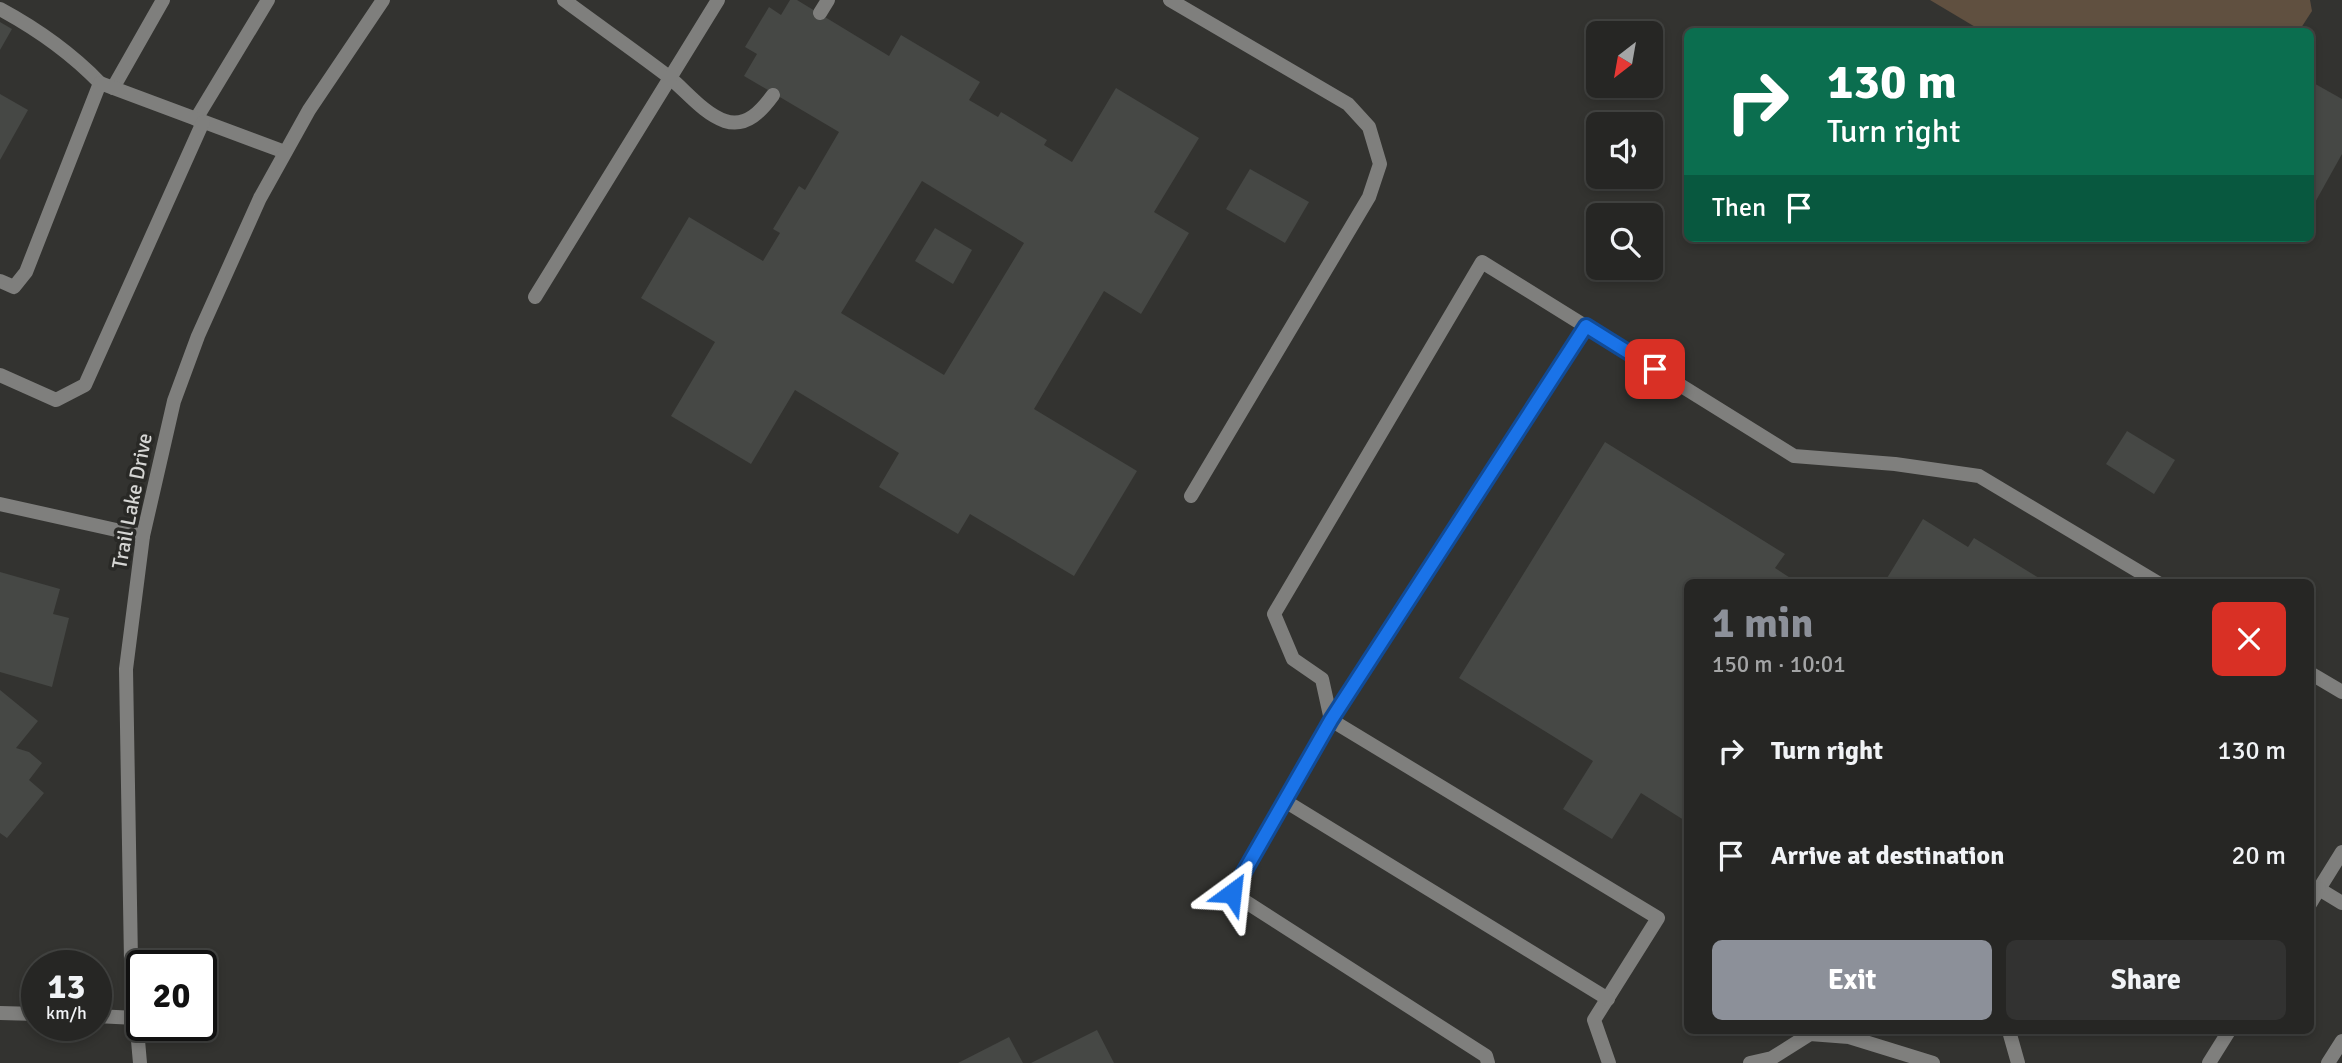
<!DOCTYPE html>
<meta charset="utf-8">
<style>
body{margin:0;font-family:Signika,sans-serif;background:#323231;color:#f1f3f6;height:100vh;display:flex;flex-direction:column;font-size:26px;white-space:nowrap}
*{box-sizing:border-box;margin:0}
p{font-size:23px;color:#a4a5a6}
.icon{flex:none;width:38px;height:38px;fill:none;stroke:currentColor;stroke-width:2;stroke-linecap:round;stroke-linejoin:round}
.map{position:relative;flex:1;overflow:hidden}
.side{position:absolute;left:1684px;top:579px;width:630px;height:455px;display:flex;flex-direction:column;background:#262624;border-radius:10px;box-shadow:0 4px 10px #0003,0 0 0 2px #424341}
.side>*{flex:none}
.top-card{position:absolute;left:1684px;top:28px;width:630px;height:214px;border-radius:10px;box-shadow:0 4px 10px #0003,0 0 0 2px #424341;background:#0b6e4f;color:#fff;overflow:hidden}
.needle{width:46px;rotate:211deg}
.fabs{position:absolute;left:1586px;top:21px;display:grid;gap:14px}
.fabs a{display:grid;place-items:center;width:77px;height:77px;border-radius:10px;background:#262624;box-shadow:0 4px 10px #0003,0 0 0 2px #424341;font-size:35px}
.speed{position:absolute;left:21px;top:950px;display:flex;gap:14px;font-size:35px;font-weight:700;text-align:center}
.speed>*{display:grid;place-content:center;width:91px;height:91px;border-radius:50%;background:#262624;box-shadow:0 4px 10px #0003,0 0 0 2px #424341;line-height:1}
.speed small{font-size:18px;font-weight:400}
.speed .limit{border:4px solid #111;border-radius:10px;background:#fff;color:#111}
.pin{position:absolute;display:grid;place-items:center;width:60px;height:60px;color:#fff;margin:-30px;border-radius:14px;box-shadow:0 4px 10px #0006}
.me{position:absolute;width:77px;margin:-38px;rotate:30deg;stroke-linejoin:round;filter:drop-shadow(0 0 5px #0008)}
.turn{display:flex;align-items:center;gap:24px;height:147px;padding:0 28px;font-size:32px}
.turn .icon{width:91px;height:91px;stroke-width:2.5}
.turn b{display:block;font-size:49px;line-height:60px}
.then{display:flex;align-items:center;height:66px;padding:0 28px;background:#0003;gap:14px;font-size:26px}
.round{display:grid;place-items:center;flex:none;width:74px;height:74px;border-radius:10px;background:#323231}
.summary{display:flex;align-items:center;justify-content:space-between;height:119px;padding:0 28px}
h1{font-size:42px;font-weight:800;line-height:52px;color:#8c9099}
.action{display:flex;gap:14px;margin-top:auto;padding:14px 28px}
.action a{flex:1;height:80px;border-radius:10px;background:#8c9099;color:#fff;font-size:28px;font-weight:800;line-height:80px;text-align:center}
.action a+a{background:#323231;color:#f1f3f6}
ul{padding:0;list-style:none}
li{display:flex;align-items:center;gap:21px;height:105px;padding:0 28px}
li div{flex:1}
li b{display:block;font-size:26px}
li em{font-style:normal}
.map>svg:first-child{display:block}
.green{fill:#605040}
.building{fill:#464845;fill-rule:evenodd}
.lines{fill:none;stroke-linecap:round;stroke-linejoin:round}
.service{stroke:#7f7f7d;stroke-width:14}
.minor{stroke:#7f7f7d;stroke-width:14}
.tertiary{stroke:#7f7f7d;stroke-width:14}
.route-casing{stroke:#114b97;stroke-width:18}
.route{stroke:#1a73e8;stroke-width:12}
.labels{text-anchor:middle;stroke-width:7;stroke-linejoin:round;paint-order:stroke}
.street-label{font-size:21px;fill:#d6d6d4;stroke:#292926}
</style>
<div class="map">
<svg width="2342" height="1063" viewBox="0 0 2342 1063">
<rect width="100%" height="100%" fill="#333330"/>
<polygon class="green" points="1930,0 2310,0 2312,11 2299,31 1982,31"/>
<g class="building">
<path d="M790,0H797L889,56L901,35L980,82L969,100L998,117L1001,112L1047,140L1044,145L1072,162L1116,88L1199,138L1154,212L1189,233L1141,314L1104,291L1034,409L1137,471L1074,576L970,514L958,534L879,487L899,453L795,390L751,464L671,416L715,342L641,298L689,217L763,261L780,233L773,229L799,186L805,190L839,132L744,76L757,54L745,47L769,7L781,15ZM922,181L1024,243L944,375L841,313Z"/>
<polygon points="0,22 12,29 0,50"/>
<polygon points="2310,81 2342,99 2342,154 2313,206 2310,204"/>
<polygon points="0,94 28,110 0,160"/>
<polygon points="1250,169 1309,202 1285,243 1226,209"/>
<polygon points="935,228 972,250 953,284 915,261"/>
<polygon points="2127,431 2175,460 2154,494 2106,464"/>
<polygon points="1605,442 1785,554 1775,568 1798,583 1687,583 1687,822 1641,793 1612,839 1563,809 1593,761 1459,678"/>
<polygon points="1923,519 1968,547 1974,538 2047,583 1884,583"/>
<polygon points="0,572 60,589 53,614 69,618 52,687 0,672"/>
<polygon points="0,690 38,721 16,748 29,752 42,763 29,780 44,793 7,838 0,833"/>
<polygon points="1097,1030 1114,1063 1031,1063"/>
<polygon points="1009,1037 1023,1063 958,1063"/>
</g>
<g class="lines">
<g class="service">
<path d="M564,0C599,26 635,51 669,77C686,91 704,114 725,121C747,128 762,110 773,95"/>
<polyline points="1170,0 1348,104 1369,127 1380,164 1369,197 1191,496"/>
<path d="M0,9C37,29 70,52 100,83"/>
<polyline points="820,13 828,0"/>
<polyline points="113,88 163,0"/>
<polyline points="196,119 268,0"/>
<polyline points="0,281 14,287 26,272 100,83 285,152"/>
<polyline points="535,297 718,0"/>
<polyline points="1586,326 1331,720 1658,918 1594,1020 1609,1063"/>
<polyline points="0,375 56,400 85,385 203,122"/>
<polyline points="2310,673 2342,692"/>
<polyline points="1285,801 1608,999"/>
<polyline points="2342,852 2319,889 2342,903"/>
<polyline points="2310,904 2319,889"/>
<polyline points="0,1013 37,1014"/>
<polyline points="96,1016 136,1018"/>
<polyline points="2009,1031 2018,1063"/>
<polyline points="1488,1063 1486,1056 1232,893 1331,720 1322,679 1293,659 1274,614 1482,262 1794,456 1895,464 1979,476 2158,583"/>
<polyline points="1750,1063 1772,1058 1810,1034 1849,1037 1933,1063"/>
<polyline points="2209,1063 2229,1031"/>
<polyline points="2328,1063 2342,1041"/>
</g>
<polyline class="minor" points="0,504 143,536"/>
<polyline class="tertiary" points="140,1063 131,961 126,669 143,536 174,401 198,336 260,198 309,110 383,0"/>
</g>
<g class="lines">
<g class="route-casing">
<polyline id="route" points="1232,893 1331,720 1586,326 1655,369"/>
</g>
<use href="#route" class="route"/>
</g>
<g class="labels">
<g class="street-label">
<text transform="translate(132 501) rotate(-79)" y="7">Trail Lake Drive</text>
</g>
</g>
</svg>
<div class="fabs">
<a><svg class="needle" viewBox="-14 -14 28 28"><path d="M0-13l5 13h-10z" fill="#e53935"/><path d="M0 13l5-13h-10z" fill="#a4a5a6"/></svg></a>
<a><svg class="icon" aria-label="sound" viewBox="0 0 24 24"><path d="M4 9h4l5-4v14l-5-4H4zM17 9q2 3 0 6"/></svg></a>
<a><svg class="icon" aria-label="search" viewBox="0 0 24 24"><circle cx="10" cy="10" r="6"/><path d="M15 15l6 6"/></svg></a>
</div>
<div class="speed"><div>13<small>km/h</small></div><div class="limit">20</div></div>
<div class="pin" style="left:1655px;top:369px;background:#d93025"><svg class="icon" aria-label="arrive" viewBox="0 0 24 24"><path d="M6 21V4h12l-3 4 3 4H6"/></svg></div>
<svg class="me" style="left:1232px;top:893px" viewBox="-20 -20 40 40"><path d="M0-17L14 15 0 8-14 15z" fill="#1a73e8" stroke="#fff" stroke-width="4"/></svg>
<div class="top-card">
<div class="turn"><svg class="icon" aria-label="right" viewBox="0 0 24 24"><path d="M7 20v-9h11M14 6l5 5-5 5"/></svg><div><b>130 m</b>Turn right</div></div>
<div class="then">Then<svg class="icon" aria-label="arrive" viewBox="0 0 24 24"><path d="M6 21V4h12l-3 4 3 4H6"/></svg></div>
</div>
<section class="side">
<div class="summary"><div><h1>1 min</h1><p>150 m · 10:01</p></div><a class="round" style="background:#d93025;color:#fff"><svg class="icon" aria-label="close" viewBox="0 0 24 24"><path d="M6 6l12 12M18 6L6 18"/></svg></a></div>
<ul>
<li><svg class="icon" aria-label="right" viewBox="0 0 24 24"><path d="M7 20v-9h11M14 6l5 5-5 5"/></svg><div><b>Turn right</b></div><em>130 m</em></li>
<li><svg class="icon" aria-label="arrive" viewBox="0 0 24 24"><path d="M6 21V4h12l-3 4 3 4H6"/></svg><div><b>Arrive at destination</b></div><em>20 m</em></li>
</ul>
<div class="action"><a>Exit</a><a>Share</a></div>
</section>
</div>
